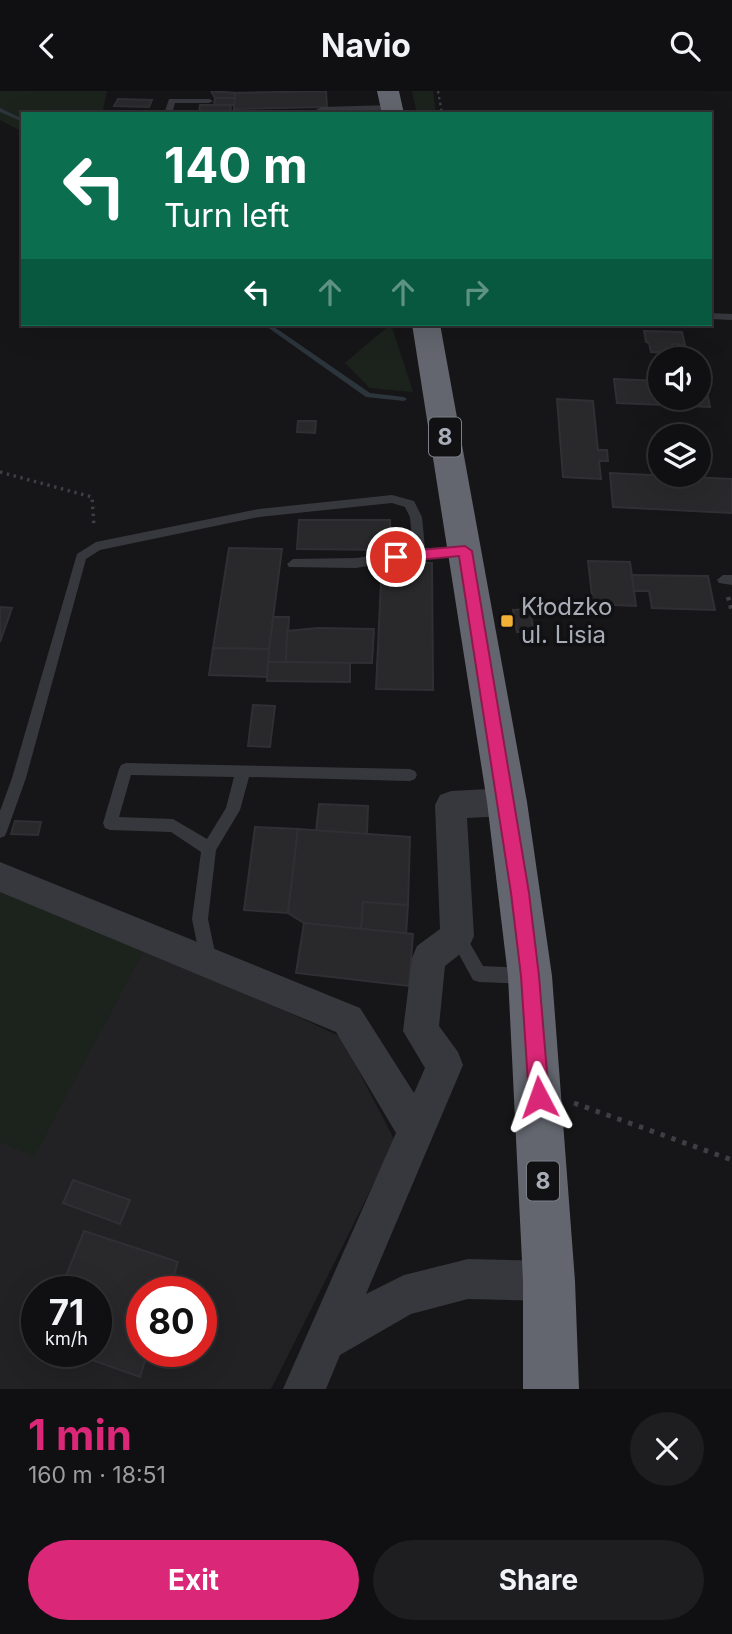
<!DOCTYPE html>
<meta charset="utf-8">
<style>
body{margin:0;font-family:Inter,sans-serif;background:#1e1e20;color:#f1f3f6;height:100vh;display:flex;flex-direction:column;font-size:26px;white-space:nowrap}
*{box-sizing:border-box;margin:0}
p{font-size:23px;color:#9c9d9f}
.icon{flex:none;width:38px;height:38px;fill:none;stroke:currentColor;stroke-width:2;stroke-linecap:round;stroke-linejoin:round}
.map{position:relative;height:1298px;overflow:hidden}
.panel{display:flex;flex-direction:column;background:#101012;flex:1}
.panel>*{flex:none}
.guide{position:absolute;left:21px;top:21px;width:691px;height:214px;border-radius:0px;box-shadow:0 7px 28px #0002,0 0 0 2px #303032;background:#0b6e4f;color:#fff;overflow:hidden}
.tools{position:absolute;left:648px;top:256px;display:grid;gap:14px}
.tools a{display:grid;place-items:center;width:63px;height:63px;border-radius:50%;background:#101012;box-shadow:0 7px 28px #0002,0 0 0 2px #303032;font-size:35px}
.speed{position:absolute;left:21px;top:1185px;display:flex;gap:14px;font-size:35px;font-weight:700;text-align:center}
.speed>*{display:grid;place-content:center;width:91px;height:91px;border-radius:50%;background:#101012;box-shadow:0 7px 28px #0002,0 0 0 2px #303032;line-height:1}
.speed small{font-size:18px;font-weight:400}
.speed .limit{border:10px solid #d22;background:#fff;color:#111}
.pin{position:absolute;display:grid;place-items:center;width:60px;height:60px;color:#fff;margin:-30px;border:4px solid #fff;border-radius:50%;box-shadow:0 2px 7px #0007}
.me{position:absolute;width:77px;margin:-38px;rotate:356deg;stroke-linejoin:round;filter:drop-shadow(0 0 5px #0008)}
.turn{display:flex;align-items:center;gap:24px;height:147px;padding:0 28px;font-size:32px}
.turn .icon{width:91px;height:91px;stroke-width:2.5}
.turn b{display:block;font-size:49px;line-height:60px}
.lanes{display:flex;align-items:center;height:66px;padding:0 28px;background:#0003;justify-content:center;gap:35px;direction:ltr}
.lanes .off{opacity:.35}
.round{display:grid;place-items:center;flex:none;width:74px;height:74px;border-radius:37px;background:#1e1e20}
.summary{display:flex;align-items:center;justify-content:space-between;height:119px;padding:0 28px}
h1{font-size:42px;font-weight:700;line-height:52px;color:#db2777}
.primary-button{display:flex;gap:14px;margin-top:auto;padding:14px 28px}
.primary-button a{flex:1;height:80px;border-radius:42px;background:#db2777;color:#fff;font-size:28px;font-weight:700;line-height:80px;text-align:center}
.primary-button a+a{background:#1e1e20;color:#f1f3f6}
header{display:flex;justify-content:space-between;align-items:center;height:91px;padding:0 28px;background:#101012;font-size:32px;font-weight:700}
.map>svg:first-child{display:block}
.built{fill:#222225;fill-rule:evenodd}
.green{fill:#1c231d}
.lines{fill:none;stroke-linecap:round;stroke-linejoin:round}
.stream{fill:#2c353c;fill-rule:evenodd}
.building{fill:#29292c;stroke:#303034;stroke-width:2}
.path-far3{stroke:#3d3f44;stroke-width:2.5;stroke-dasharray:2.5 3.5;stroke-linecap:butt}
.path-far2{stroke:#3d3f44;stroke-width:3.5;stroke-dasharray:2.5 4.5;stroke-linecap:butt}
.path-far1{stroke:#3d3f44;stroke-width:4.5;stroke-dasharray:3.5 5;stroke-linecap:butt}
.path{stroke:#3d3f44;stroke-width:5;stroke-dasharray:4.5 7;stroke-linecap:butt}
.lane{fill:#37383d;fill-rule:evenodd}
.street{fill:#37383d;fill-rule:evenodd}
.highway{fill:#63666e;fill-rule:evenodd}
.route{fill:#db2777;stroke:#8e194d;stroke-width:2}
.poi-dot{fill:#f2b134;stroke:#111113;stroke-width:2.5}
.labels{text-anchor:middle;stroke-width:7;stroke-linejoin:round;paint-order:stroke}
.shield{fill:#111113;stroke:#7b7e86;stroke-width:2}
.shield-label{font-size:23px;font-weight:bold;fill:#a8adb8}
.poi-label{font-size:24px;fill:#a8adb8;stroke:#111113;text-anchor:start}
</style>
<header><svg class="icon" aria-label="back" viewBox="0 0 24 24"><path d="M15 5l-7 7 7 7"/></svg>Navio<svg class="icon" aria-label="search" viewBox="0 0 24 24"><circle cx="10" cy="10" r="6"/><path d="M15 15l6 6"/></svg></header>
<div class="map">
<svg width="732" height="1298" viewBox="0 0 732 1298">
<rect width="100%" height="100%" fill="#161618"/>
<path class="built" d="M146,854L341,946L395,1050L271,1298H0V1050L34,1065ZM37,1200H96V1260H37ZM142,1200H201V1260H142Z"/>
<g class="green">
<polygon points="0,0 107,0 102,23 23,23 23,41 0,29"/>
<polygon points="412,0 433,0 436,23 417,23"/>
<polygon points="391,233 413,301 370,297 345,272"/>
<polygon points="0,796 146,854 34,1066 0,1050"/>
</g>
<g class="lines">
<g class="stream">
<polygon points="0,17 23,28 23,31 0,21"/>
<polygon points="263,233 270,233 370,302 404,306 407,308 404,310 366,306"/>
</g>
</g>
<g class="building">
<polygon points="211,0 235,2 235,7 215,7"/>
<polygon points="326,0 327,16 234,18 235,2"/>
<polygon points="215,7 235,7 234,14 214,14"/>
<polygon points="118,8 152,9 149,16 114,15"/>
<polygon points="200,14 231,14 230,23 199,23"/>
<polygon points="644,240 682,241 685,254 672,253 674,262 651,261 649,252 646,251"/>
<polygon points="614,288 660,290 660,306 698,306 698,291 705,292 710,316 617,312"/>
<polygon points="557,308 593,310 598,359 607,359 608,370 599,370 601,388 563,386"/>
<polygon points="298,330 316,330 315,342 297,341"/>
<polygon points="610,382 732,388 732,422 613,416"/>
<polygon points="299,429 390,429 391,459 297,458"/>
<polygon points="229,457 282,458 269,558 213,557"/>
<polygon points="382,470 432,472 433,599 376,598"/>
<polygon points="588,470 630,471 636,515 593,513"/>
<polygon points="632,484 708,485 715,519 652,517 649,500 634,500"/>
<polygon points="0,516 12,517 0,551"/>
<polygon points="530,518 534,541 517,541 513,519"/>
<polygon points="273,526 289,526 286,571 268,571"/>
<polygon points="318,537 374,538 372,572 286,571 287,540"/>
<polygon points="213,557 269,558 267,586 209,584"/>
<polygon points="268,571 350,572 350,591 267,590"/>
<polygon points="253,614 275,615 270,656 248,655"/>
<polygon points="319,713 368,715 367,743 316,740"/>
<polygon points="15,730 41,731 38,744 11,743"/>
<polygon points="255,736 298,738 288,822 244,819"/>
<polygon points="298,738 410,746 408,814 363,811 361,839 304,832 288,822"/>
<polygon points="363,811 408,814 406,843 361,839"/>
<polygon points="304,832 413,843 409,895 296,882"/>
<polygon points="73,1089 130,1109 120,1133 63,1112"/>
<polygon points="84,1140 178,1171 169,1200 142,1200 142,1260 148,1260 140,1286 67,1260 96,1260 96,1200 60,1200"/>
</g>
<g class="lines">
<polyline class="path-far3" points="438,0 442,23"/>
<polyline class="path-far2" points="0,381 92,406 94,436"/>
<polyline class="path-far1" points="728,506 732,520"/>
<polyline class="path" points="574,1012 732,1069"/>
<g class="lane">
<polygon points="169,8 209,8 213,10 209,12 175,12 172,23 164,23"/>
<polygon points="392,14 395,14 395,18 308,23 321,16"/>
<polygon points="710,222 732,223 732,229 710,228"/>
<polygon points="392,404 414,410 422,426 425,457 464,456 470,460 468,463 419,466 356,477 289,476 287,473 293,468 356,467 413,459 410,426 405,416 392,412 259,426 100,459 86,468 26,687 7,740 5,745 0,747 0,720 12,687 77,463 96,451 259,418"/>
<polygon points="723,484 732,484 732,494 719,492 717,489"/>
<path d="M126,672L410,678L415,680L417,684L415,688L410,690L249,686L240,719L216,759L208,828L217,871L215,876L209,879L203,876L201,871L192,828L201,761L171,741L110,739L105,737L103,732L119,678L121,674ZM131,684L234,686L226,717L207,748L173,728L119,726Z"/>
<polygon points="457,837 463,840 483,875 525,877 531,879 533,885 531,891 525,893 479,891 473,889 449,845 451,840"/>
</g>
<polygon class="street" points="507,697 518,701 522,711 518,721 507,725 467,727 474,845 469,856 445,875 439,935 458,961 463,974 366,1203 404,1184 468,1168 549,1170 563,1176 569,1190 563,1204 549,1210 468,1208 411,1223 340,1264 326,1298 283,1298 396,1042 336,941 0,801 0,771 360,917 414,1002 425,977 403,940 412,867 417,855 440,838 435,714 440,704 451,700"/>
<g class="highway">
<polygon points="377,0 399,0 404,23 382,23"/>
<polygon points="412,233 440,233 527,711 552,885 575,1190 579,1298 523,1298 523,1190 508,885 487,711"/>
</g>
</g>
<polygon class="route" points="465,455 472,460 529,802 539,885 549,1006 546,1013 539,1016 532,1013 529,1006 521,885 511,802 459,465 396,471 389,466 396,461"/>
<rect class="poi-dot" x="500" y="523" width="14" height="14" rx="3.5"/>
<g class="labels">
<g class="shield">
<rect x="429" y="326.5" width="32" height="39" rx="5"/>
<rect x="527" y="1070.5" width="32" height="39" rx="5"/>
</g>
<g class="shield-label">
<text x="445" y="354">8</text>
<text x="543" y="1098">8</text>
</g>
<g class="poi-label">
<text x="521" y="524">Kłodzko<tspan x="521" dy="28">ul. Lisia</tspan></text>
</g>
</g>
</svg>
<div class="tools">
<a><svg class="icon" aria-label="sound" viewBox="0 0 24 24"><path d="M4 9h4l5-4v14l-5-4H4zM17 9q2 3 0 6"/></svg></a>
<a><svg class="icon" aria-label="layers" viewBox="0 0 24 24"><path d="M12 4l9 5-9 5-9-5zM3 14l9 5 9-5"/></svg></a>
</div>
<div class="speed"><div>71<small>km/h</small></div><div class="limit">80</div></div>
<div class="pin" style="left:396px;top:466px;background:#d93025"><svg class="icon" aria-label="arrive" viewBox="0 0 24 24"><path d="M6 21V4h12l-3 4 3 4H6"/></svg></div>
<svg class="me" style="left:539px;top:1006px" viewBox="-20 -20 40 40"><path d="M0-17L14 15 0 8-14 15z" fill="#db2777" stroke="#fff" stroke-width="4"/></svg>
<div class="guide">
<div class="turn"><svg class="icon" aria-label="left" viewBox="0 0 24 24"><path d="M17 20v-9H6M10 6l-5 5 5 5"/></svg><div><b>140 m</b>Turn left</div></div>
<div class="lanes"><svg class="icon" aria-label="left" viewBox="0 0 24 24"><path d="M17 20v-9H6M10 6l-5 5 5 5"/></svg><svg class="icon off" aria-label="ahead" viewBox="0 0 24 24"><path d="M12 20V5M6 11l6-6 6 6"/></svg><svg class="icon off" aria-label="ahead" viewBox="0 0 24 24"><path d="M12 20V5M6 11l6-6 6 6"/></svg><svg class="icon off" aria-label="right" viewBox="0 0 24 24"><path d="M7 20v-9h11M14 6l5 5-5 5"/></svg></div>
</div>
</div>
<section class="panel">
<div class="summary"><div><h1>1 min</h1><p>160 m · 18:51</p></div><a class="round"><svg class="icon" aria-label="close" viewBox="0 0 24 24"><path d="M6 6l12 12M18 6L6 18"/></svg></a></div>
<div class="primary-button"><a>Exit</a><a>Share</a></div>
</section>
